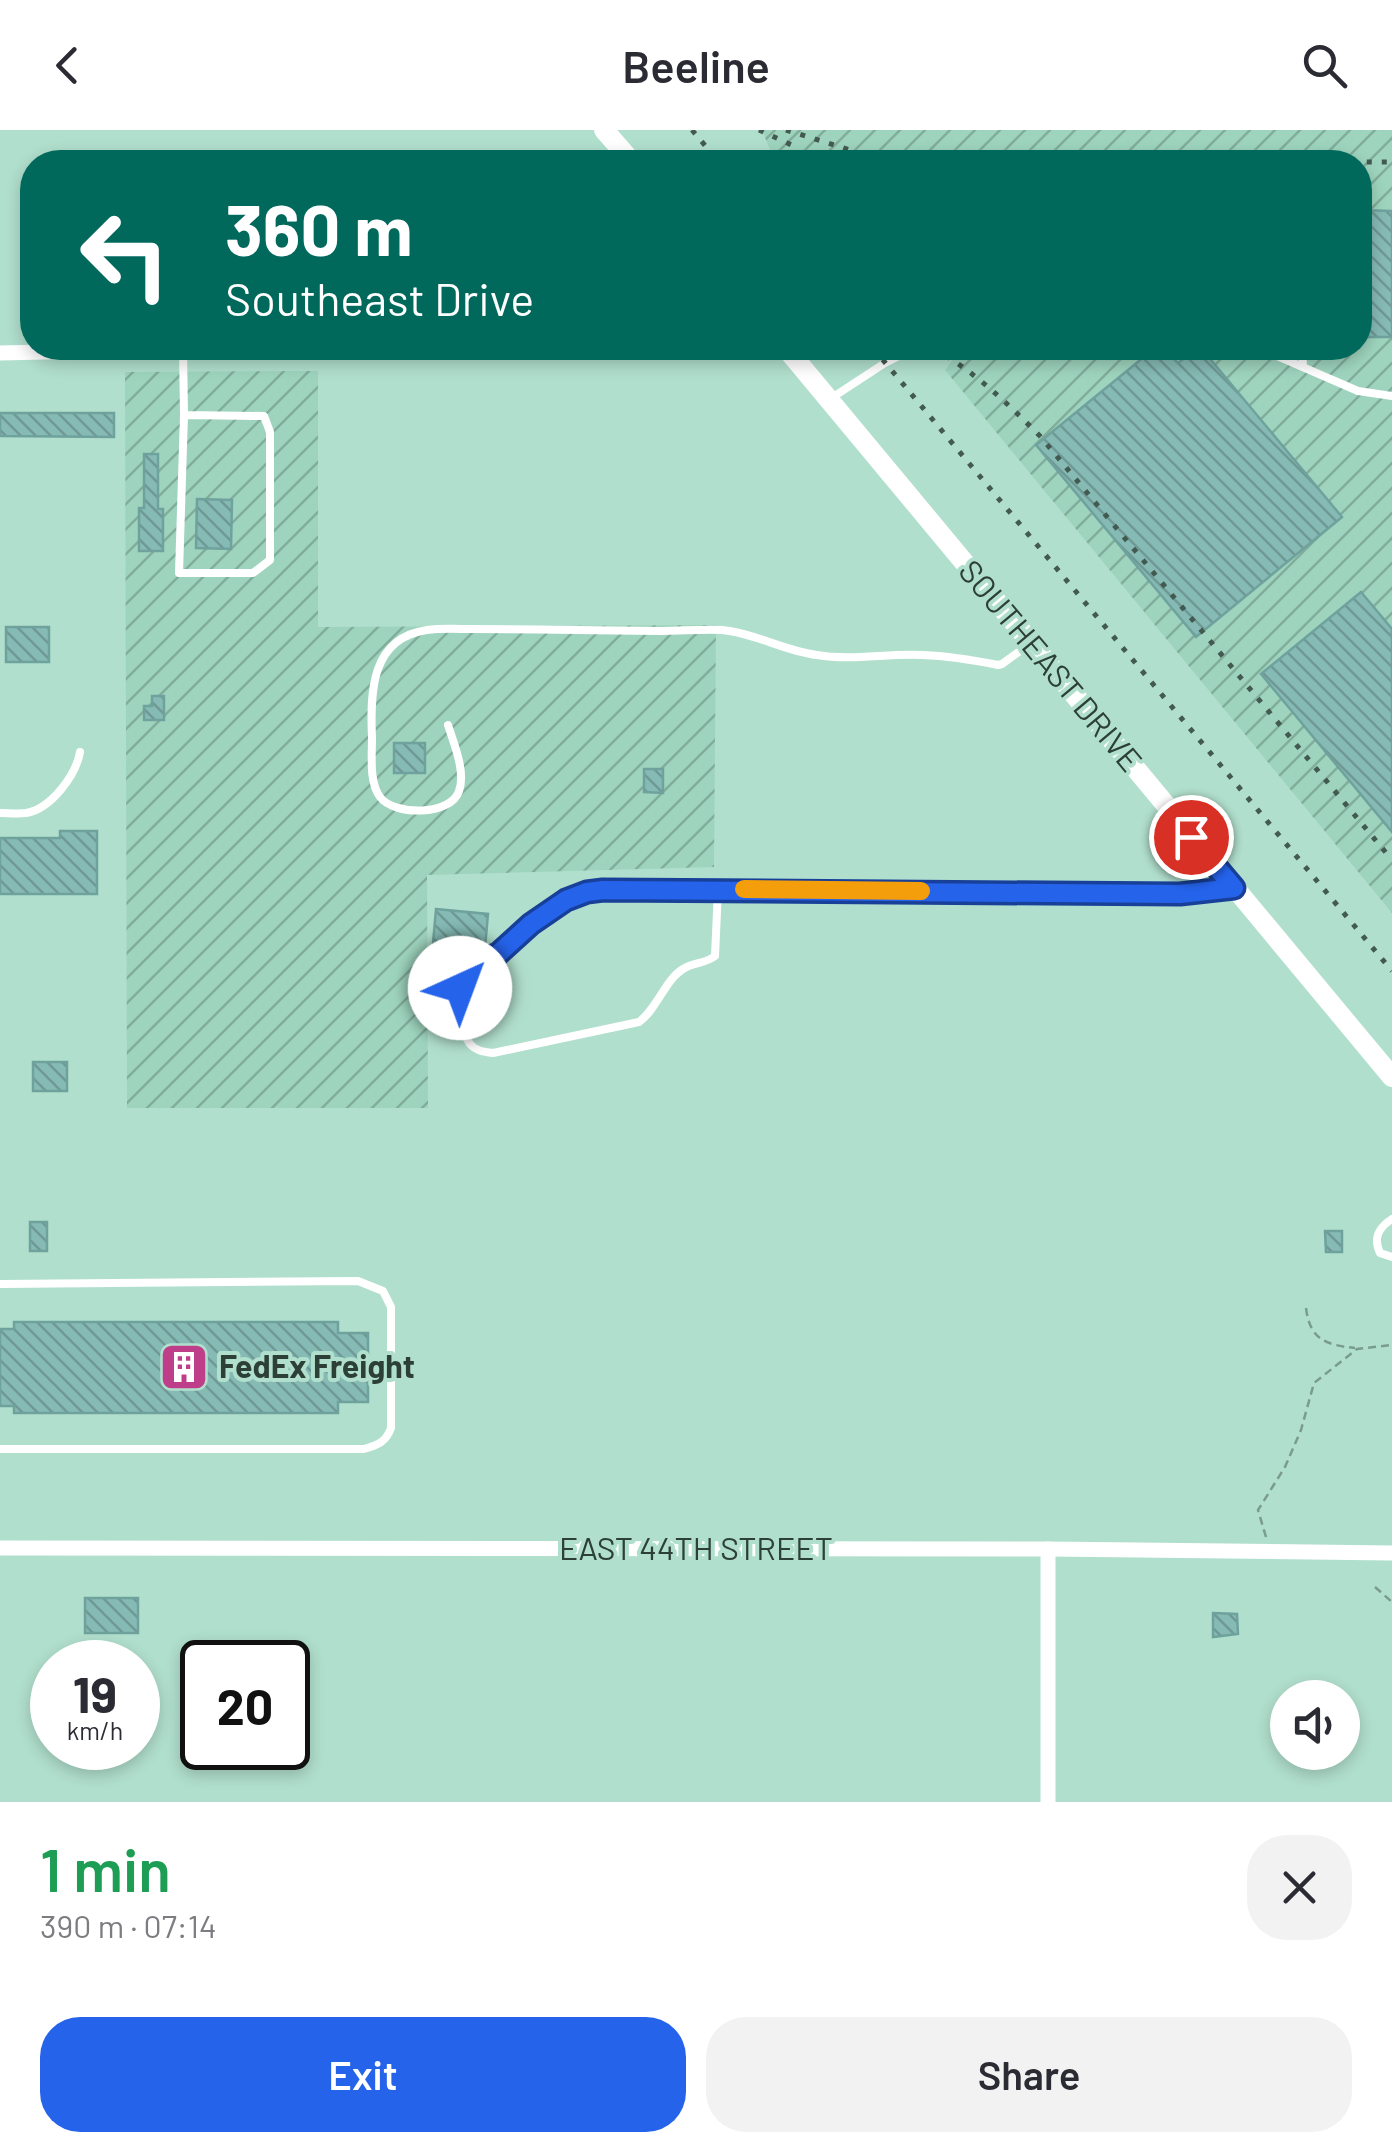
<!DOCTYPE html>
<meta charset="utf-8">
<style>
body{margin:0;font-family:Barlow,sans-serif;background:#f2f2f3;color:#2b2b33;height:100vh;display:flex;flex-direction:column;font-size:38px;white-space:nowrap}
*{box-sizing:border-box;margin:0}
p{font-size:32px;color:#7c7c81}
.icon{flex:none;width:55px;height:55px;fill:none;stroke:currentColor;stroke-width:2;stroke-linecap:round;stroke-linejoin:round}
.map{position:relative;height:1672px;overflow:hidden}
.panel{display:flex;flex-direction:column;background:#fff;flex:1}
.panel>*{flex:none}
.hud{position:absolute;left:20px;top:20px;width:1352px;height:210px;border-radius:40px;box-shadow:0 5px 15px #0003;background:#00695c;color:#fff;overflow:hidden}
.fabs{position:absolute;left:1270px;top:1550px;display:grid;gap:20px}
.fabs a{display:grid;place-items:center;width:90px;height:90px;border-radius:50%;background:#fff;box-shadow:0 5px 15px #0003;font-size:50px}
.speed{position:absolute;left:30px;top:1510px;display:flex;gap:20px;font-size:50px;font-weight:700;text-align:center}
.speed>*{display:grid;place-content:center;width:130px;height:130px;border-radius:50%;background:#fff;box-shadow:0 5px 15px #0003;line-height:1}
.speed small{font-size:25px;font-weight:400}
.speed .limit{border:5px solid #111;border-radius:15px;background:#fff;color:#111}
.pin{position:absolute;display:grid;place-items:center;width:85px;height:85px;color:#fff;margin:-42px;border:5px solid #fff;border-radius:50%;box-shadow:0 2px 10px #0007}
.me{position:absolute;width:110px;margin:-55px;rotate:43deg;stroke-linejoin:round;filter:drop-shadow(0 0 8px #0008)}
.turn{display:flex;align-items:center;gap:35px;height:210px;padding:0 40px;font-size:45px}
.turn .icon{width:130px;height:130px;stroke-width:2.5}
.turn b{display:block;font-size:70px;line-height:85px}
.round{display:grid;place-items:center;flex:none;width:105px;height:105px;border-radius:40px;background:#f2f2f3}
.headline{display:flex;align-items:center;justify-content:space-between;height:170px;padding:0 40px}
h1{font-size:60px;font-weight:600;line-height:75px;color:#1e9e55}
.primary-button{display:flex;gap:20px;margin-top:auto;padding:20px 40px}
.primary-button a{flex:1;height:115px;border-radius:40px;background:#2563eb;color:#fff;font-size:40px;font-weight:600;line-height:115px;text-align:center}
.primary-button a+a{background:#f2f2f3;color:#2b2b33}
header{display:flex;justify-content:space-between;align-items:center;height:130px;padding:0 40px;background:#fff;font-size:45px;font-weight:600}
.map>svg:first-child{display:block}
.industrial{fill:url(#industrial-furrows)}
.building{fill:url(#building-back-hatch);stroke:#6fa29d;stroke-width:2.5}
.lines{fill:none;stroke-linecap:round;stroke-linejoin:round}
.path{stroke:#7a9c8f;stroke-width:2.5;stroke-dasharray:8 5;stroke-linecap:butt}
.lane{stroke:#fff;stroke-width:8}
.street{stroke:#fff;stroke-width:15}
.secondary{stroke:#fff;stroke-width:20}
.rail{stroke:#435a51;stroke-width:5;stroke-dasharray:5 10;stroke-linecap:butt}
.route-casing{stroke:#184099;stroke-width:25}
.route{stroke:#2563eb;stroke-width:18}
.slow{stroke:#f59e0b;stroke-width:18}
.labels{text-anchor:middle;stroke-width:8;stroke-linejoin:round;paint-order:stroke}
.street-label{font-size:32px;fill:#2d4038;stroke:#b1dfcd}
.poi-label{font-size:32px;font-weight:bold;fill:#2d4038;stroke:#b1dfcd;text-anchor:start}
</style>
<header><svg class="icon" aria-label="back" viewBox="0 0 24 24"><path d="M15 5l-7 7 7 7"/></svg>Beeline<svg class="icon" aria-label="search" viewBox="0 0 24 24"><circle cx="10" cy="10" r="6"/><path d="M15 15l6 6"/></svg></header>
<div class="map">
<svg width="1392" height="1672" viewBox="0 0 1392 1672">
<defs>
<pattern id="industrial-furrows" width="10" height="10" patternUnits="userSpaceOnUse" patternTransform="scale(2.5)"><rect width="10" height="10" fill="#9ed4be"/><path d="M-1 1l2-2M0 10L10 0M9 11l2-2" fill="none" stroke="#81ad9b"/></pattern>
<pattern id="building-back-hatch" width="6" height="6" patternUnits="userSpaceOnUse" patternTransform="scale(2.5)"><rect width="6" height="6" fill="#86bab5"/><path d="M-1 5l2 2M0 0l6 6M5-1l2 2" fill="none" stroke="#6e9994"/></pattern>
</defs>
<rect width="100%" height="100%" fill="#b1dfcd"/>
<g class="industrial">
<polygon points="762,0 1392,0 1392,783 945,240 958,222 954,218 1360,218 1360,32 775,32"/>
<polygon points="318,241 318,497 716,495 714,737 427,745 428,978 127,978 125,242"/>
</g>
<g class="building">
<polygon points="1360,80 1392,81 1392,207 1360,207"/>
<polygon points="1155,218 1164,218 1178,233 1197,218 1201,218 1342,387 1196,507 1036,315"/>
<polygon points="0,283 114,283 114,307 0,306"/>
<polygon points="144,324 158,324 158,379 163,379 163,421 139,421 139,378 144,378"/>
<polygon points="197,369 232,370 231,419 196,418"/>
<polygon points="1361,462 1392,499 1392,702 1261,544"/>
<rect x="6" y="497" width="43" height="35"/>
<polygon points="152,566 164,566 164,590 144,590 144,576 152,576"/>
<rect x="394" y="613" width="31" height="30"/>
<polygon points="644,639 663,639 663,663 644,662"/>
<polygon points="60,701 97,701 97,764 0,764 0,708 60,708"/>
<polygon points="436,779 488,784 485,818 433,813"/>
<polygon points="427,836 441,836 441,838 447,839 447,853 427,853"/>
<rect x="33" y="932" width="34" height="29"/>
<rect x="30" y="1092" width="17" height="29"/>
<polygon points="1325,1101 1342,1101 1342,1122 1326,1122"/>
<polygon points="14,1192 338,1192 338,1203 368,1203 368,1272 338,1272 338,1283 14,1283 14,1276 0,1276 0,1199 14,1199"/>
<rect x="85" y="1468" width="53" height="35"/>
<polygon points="1213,1483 1237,1484 1238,1504 1213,1507"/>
</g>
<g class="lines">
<g class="path">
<path d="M1306,1178C1310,1210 1326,1215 1355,1218"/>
<polyline points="1266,1407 1258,1380 1285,1337 1301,1300 1314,1253 1357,1219 1392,1215"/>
<polyline points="1375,1457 1392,1472"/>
</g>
<g class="lane">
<polyline points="1259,218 1358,261 1392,266"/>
<polyline points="1302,218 1303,237"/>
<polyline points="183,219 184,285 264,286 270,302 270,430 253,443 179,443 184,285"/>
<polyline points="833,267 885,233 915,218"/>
<path d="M448,595C454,614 466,642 459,661C451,686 394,686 380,667C369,652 372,626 372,608C370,562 371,508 427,500C441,498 457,499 472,499C535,499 598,500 661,501C681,501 702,499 722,500C755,503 784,521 817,525C852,531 887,523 923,525C948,526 973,530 998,535L1002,534L1031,513"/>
<path d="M0,683C8,683 18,684 26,683C51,679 76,645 80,622"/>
<path d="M718,759L715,826C705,834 693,832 683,839C665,850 657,879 639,892L493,923C484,922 476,921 470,914C458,898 459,857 463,838L471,832L502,821L531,794L567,770L587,762L603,760L1179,764L1230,759"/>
<path d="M1392,1089C1378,1098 1373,1108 1380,1123L1392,1127"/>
<path d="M0,1154L358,1151L383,1161L391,1177V1298C386,1312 378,1315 364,1319H0"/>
</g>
<g class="street">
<polyline points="0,223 221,218"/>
<polyline points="0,1418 1048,1419 1392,1423"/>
<polyline points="1048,1419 1048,1672"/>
</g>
<g class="secondary">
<polyline points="604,0 632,32"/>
<polyline points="786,218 1392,947"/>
</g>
<g class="rail">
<polyline points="692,0 719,32"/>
<polyline points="759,0 796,17"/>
<polyline points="786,0 866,25 929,32 1392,32"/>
<polyline points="873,218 1392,841"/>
<path d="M933,218C974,241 1007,273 1040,306L1392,730"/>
</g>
</g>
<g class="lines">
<g class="route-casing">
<polyline id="route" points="460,858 462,838 466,835 498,824 531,794 566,770 587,762 603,760 1180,764 1234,758 1191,707"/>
</g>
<use href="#route" class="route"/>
<polyline class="slow" points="744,759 921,761"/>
</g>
<defs>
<g id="building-square" transform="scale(2.5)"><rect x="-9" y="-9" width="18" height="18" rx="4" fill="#be3e89" stroke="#b1dfcd"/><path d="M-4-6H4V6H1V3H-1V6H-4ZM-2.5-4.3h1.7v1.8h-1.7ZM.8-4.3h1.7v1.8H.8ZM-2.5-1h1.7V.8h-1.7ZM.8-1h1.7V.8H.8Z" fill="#fff"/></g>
</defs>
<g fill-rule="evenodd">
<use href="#building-square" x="184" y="1237"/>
</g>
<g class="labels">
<g class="street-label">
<text transform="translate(1050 536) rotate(50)" y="11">SOUTHEAST DRIVE</text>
<text x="696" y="1430">EAST 44TH STREET</text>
</g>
<g class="poi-label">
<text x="219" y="1248">FedEx Freight</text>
</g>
</g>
</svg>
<div class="fabs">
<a><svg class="icon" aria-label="sound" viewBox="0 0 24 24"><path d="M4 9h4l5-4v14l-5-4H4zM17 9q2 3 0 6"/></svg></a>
</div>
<div class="speed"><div>19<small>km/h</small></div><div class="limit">20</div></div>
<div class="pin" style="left:1191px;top:707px;background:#d93025"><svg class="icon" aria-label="arrive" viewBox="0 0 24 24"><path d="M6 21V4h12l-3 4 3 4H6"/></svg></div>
<svg class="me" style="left:460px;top:858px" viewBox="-20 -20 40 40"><circle r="19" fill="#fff"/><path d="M0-13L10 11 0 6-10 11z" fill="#2563eb"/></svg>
<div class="hud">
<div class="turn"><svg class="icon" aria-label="left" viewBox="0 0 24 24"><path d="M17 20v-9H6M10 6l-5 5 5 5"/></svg><div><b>360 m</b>Southeast Drive</div></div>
</div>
</div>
<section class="panel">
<div class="headline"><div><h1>1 min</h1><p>390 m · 07:14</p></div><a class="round"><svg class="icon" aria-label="close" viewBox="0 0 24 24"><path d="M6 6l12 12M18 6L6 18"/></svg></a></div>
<div class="primary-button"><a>Exit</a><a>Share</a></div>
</section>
